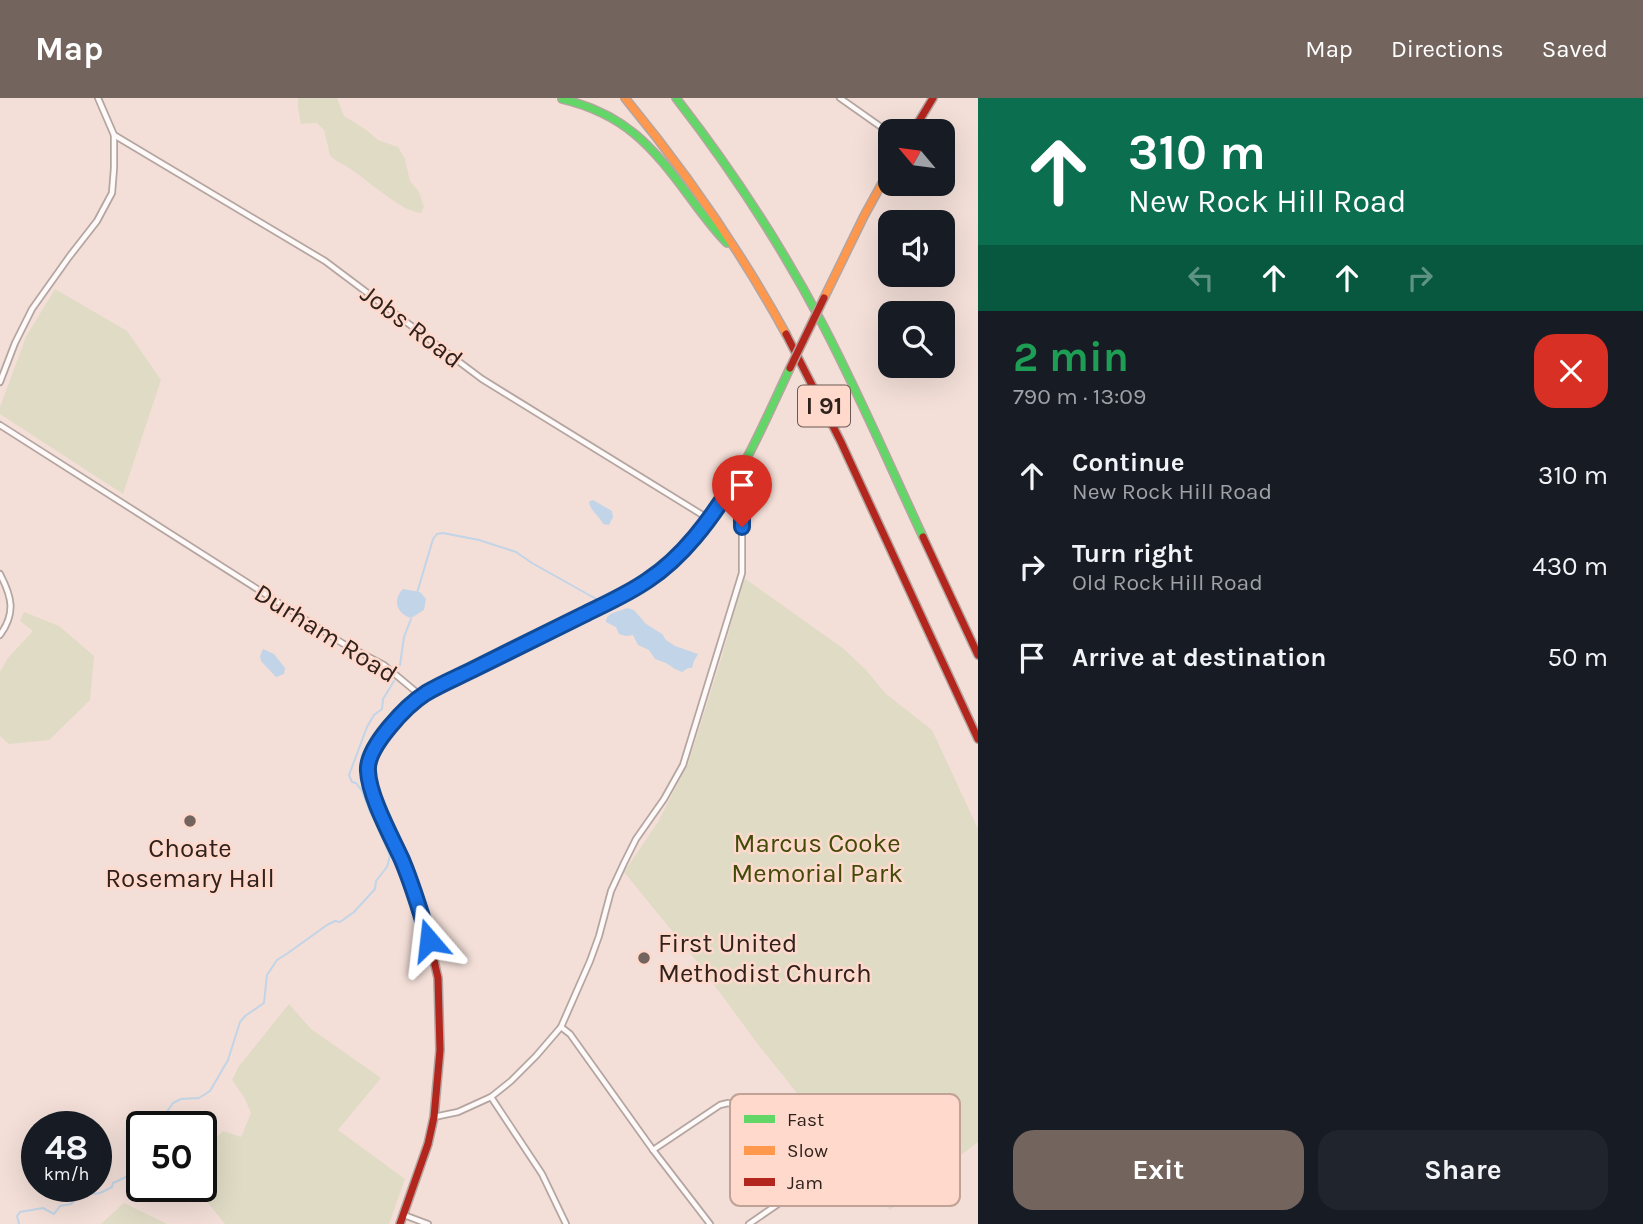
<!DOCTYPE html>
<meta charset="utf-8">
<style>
body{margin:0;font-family:Karla,sans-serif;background:#20242c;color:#f1f3f6;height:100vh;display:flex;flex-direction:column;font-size:26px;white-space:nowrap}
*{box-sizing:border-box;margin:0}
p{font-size:23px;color:#9ea1a6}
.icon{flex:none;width:38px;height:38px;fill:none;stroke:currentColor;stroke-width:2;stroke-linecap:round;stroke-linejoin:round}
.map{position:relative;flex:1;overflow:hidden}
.side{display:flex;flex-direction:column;background:#171b24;width:665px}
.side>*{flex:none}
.top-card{background:#0b6e4f;color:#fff;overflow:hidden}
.needle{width:46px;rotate:299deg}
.fabs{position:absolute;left:878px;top:21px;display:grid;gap:14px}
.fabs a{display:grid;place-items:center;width:77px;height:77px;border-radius:14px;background:#171b24;box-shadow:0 7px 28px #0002;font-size:35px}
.speed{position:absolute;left:21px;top:1013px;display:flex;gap:14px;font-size:35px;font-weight:700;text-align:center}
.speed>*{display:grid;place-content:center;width:91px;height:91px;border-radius:50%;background:#171b24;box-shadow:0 7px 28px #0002;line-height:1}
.speed small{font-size:18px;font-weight:400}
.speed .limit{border:4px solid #111;border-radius:10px;background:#fff;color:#111}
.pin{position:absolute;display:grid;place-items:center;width:60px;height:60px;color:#fff;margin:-72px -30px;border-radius:50% 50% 50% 0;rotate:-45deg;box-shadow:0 0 7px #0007}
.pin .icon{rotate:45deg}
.me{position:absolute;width:77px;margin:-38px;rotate:343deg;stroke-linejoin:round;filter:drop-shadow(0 0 5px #0008)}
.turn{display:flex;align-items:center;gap:24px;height:147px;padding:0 35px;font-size:32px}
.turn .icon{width:91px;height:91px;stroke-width:2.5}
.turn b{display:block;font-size:49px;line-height:60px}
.lanes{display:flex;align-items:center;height:66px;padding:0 35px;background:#0003;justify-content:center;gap:35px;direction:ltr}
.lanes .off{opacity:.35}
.round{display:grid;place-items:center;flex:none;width:74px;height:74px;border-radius:21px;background:#20242c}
.overview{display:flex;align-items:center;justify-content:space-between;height:119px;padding:0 35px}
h1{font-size:42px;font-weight:700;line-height:52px;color:#1e9e55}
.cta{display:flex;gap:14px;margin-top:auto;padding:14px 35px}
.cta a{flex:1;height:80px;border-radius:21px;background:#74645e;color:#fff;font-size:28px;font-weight:700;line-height:80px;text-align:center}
.cta a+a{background:#20242c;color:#f1f3f6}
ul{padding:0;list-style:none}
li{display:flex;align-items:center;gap:21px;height:91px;padding:0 35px}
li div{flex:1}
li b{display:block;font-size:26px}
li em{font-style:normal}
header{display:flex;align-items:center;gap:42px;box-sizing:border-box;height:98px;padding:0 35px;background:#74645e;color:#fff}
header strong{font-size:33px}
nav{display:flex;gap:38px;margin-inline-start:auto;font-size:24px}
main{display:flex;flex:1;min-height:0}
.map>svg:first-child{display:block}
.green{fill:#e0dbc5}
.water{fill:#c2d4e7}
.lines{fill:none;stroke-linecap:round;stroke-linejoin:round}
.stream{stroke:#c2d4e7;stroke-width:2}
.street-casing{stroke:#b5a5a0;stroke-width:8}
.fast-casing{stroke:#b5a5a0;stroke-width:10}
.slow-casing{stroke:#b5a5a0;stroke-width:10}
.jam-casing{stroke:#b5a5a0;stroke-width:10}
.street{stroke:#fdfaf9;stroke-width:4.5}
.fast{stroke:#63d668;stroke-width:7}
.slow{stroke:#ff974d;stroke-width:7}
.jam{stroke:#b3261e;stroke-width:7}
.jam-bridge-casing{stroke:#b5a5a0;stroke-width:10;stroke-linecap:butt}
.jam-bridge{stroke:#b3261e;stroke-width:7}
.route-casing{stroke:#114b97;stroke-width:18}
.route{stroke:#1a73e8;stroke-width:12}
.poi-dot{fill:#74645e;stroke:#ffd9cc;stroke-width:2.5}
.labels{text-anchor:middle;stroke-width:5;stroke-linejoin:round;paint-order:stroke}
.shield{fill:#ffd9cc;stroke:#6d5851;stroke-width:2}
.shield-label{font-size:24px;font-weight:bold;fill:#2f211c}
.street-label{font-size:26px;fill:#2f211c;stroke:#ffd9cc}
.park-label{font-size:26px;fill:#414b08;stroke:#ffd9cc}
.poi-label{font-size:26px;fill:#2f211c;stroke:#ffd9cc}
.key{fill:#ffd9cc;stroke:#c1a297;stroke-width:2}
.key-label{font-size:19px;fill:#2f211c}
</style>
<header>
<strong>Map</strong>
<nav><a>Map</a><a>Directions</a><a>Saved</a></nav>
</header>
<main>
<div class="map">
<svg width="978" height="1126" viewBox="0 0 978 1126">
<rect width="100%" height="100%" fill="#f3dfd8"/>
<g class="green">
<path d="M298,0H337L344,18L365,31L378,42L398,49L405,61L410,83L419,94L424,109L421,115C402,114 369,83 352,72C344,66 336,64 330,57L324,32L317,25L301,26L298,10Z"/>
<polygon points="55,191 127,233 161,282 123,396 0,316 0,309 26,239"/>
<polygon points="744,480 844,551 867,573 885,595 932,632 978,731 978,1044 890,1112 757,945 698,865 624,774 658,724 688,666 722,558"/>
<polygon points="24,514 59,528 94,558 90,602 49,642 9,646 0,638 0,574 8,560 33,533 20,523"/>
<polygon points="289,906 311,931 381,980 338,1032 405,1081 389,1126 225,1126 195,1089 201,1088 201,1039 215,1041 223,1033 241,1039 251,1015 244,999 232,982 239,968"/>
<polygon points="124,1105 167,1126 101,1126"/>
</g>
<g class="water">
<path d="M593,402L612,413L613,419L609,427L603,426C600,419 591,413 589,405L590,403Z"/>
<path d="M403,491L420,494L426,501L424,512L411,520C397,516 392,502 403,491Z"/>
<path d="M627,510L634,512L646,526L662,536L666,542L675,548L698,556L694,563L692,570H688L682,574L675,571L666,565L655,561L649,552L638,547L633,537L626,538L619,536L616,529L606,524C606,514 619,514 627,510Z"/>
<polygon points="263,551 274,556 285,570 284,576 276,579 261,563 260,558"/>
</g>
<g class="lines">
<g class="stream">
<polyline points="417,495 433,441 437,436 443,435 479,442 516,454 532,465 598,502"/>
<polyline points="400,567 404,539 411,521"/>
<polyline points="156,1029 173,1005 181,1001 199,1000 210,993 228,962 240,924 245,918 264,905 267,877 277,862 288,855 327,827 335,823 340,824 354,814 375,791 376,783 387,769 390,758 376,724 370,714 362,693 356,685 352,684 349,677 367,629 374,617 382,611 383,601 394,583"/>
<path d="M19,1126L17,1118L20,1114L43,1110L54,1116L60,1108L71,1106L84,1092C95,1099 101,1095 112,1089L113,1085L126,1079L142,1055"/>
</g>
<g class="street-casing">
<g id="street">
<polyline points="840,0 891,36"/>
<polyline points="114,37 325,163 482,281 709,421"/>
<polyline points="0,284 15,245 32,211 69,159 97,123 112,95 114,70 114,37 98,0"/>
<polyline points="0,327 342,545 384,567 421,598"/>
<path d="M0,476C12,499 16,515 0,537"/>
<polyline points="561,929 570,936 653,1052"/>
<polyline points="491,999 542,1076 566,1126"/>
<polyline points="434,1019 458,1014 491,999 511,983 536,958 561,929 590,863 599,838 611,793 624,765 636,741 664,701 683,667 742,475 742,411 732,387"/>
<polyline points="404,1117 428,1126"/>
<polyline points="710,1126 653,1052 720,1007 728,1005 746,1011 789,1066 793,1083 790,1094 784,1102 749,1126"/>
</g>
</g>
<g class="fast-casing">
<g id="fast">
<path d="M676,0C732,72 781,147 823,227C859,296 890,368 923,439"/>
<path d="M562,1C625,16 652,48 689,98C701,114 713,131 727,145"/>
<path d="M506,555C537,540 567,525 597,509C611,502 627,496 640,488C717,440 753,348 790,270"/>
</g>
</g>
<g class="slow-casing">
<g id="slow">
<path d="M625,0C686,74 740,152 786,236"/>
<polyline points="824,200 864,118 891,69"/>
<polyline points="432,854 417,802 370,689 367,670 371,655 396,623 421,598 506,555"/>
</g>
</g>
<g class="jam-casing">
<g id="jam">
<polyline points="913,33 933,0"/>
<polyline points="786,236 841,344 978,641"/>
<polyline points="923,439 978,557"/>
<polyline points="400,1126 428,1046 434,1019 440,952 438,880 432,854"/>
</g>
</g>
<use href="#street" class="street"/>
<use href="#fast" class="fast"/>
<use href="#slow" class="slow"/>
<use href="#jam" class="jam"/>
<g class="jam-bridge-casing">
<polyline id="jam-bridge" points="790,270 824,200"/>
</g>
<use href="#jam-bridge" class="jam-bridge"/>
</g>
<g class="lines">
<g class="route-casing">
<path id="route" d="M429,842C421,815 413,788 402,762C391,738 369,698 368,673C366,649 407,607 426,595C441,586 458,579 474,571C510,553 546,535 583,517C605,506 628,496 648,482C683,459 710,422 732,387L742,411V429"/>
</g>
<use href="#route" class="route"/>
</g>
<g class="poi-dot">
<circle cx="190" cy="723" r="7"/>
<circle cx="644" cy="860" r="7"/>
</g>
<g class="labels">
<rect class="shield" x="798" y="287.5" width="52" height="41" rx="5"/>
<g class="shield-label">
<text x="824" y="316">I 91</text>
</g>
<g class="street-label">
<text transform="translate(412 228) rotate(37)" y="9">Jobs Road</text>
<text transform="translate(326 535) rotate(32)" y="9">Durham Road</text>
</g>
<g class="park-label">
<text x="817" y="754">Marcus Cooke<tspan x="817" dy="30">Memorial Park</tspan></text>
</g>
<g class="poi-label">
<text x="190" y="759">Choate<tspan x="190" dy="30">Rosemary Hall</tspan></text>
<text x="658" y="854" text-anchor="start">First United<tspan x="658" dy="30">Methodist Church</tspan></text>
</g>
</g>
<rect x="730" y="996" width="230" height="112" rx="10" class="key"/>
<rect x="744" y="1017" width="31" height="8" fill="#63d668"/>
<rect x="744" y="1048" width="31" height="9" fill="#ff974d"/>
<rect x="744" y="1080" width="31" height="8" fill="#b3261e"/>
<g class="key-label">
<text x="787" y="1028">Fast</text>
<text x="787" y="1059">Slow</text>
<text x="787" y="1091">Jam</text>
</g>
</svg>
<div class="fabs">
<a><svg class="needle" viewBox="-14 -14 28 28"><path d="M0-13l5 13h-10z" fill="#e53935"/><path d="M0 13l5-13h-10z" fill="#9ea1a6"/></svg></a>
<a><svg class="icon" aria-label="sound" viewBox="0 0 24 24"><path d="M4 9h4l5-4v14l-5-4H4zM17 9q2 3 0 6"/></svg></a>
<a><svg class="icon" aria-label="search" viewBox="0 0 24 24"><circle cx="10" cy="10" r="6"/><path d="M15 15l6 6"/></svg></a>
</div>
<div class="speed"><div>48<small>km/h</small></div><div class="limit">50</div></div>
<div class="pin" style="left:742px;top:429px;background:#d93025"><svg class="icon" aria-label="arrive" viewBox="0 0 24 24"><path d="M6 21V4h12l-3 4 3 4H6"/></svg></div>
<svg class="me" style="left:429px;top:842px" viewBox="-20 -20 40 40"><path d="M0-17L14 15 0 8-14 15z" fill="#1a73e8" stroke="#fff" stroke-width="4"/></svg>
</div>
<section class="side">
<div class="top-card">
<div class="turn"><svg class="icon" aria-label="ahead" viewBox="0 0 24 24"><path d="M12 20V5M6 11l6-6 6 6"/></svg><div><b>310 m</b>New Rock Hill Road</div></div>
<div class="lanes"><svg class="icon off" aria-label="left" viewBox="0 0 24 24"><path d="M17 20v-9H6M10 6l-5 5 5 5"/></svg><svg class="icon" aria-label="ahead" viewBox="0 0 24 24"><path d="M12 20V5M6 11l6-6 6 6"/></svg><svg class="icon" aria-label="ahead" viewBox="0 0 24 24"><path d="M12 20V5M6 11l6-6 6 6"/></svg><svg class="icon off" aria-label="right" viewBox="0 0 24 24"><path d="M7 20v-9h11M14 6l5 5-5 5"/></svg></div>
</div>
<div class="overview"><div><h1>2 min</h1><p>790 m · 13:09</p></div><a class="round" style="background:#d93025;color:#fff"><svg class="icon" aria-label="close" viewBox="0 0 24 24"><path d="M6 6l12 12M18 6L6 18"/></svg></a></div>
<ul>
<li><svg class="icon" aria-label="ahead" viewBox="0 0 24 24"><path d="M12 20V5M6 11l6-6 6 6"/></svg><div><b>Continue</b><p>New Rock Hill Road</p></div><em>310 m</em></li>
<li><svg class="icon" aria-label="right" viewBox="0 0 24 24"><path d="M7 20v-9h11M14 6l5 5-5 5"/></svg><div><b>Turn right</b><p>Old Rock Hill Road</p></div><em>430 m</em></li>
<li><svg class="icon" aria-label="arrive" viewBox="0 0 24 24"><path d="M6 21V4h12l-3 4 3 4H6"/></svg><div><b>Arrive at destination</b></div><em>50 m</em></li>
</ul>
<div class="cta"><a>Exit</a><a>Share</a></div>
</section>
</main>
